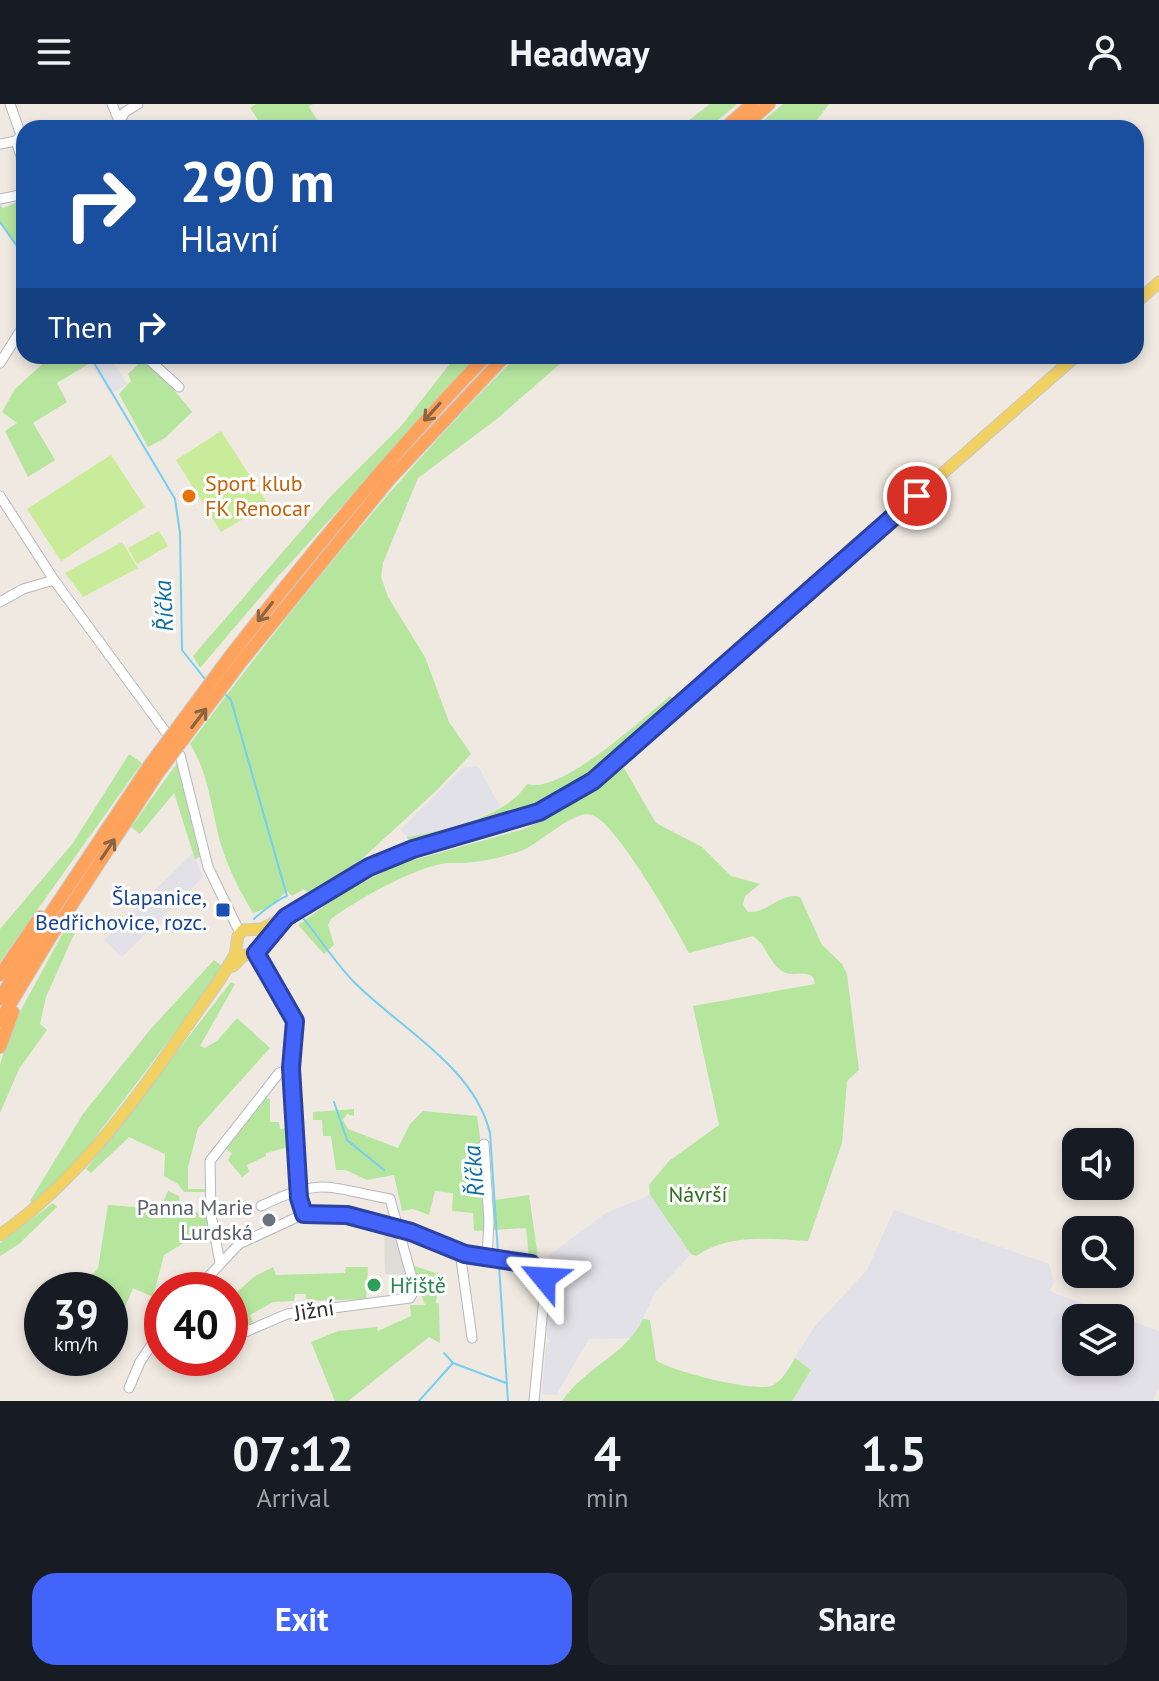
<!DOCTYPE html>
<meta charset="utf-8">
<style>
body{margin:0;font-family:"PT Sans",sans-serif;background:#20242c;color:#f1f3f6;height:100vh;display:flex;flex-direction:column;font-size:30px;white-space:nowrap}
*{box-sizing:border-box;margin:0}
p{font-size:26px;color:#9ea1a6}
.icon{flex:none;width:44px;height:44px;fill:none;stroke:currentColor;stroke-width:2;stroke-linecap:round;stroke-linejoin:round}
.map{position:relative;height:1297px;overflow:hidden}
.sheet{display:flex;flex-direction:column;background:#171b24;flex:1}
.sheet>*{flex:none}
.top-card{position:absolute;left:16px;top:16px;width:1128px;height:244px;border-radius:24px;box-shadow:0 4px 12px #0003;background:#1a4fa0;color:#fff;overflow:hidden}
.tools{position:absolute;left:1062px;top:1024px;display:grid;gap:16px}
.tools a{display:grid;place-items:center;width:72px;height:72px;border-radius:16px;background:#171b24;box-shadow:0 4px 12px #0003;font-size:40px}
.speed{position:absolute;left:24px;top:1168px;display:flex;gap:16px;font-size:40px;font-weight:700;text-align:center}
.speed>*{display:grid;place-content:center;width:104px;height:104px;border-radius:50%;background:#171b24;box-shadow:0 4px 12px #0003;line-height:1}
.speed small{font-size:20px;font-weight:400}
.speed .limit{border:12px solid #d22;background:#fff;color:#111}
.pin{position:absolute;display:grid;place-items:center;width:68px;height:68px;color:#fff;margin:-34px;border:4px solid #fff;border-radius:50%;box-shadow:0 2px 8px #0007}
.me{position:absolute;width:88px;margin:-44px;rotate:297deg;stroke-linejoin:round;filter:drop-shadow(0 0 6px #0008)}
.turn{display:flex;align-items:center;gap:28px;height:168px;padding:0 32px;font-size:36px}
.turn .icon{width:104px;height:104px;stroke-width:2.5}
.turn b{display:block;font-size:56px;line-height:68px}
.then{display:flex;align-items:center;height:76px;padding:0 32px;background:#0003;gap:16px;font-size:30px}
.eta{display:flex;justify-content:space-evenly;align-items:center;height:136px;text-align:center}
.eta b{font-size:48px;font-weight:700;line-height:56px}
.button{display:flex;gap:16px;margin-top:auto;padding:16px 32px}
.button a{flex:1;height:92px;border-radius:24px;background:#4264fb;color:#fff;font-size:32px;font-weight:700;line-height:92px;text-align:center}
.button a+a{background:#20242c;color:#f1f3f6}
header{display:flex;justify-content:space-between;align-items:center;height:104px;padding:0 32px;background:#171b24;font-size:36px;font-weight:700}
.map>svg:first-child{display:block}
.industrial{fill:#e3e1e8;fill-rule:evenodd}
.green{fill:#b6e59e}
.pitch{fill:#c9ec9a}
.plaza{fill:#dfdcd8}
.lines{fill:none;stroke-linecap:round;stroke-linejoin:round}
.stream{stroke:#75cff0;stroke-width:2}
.minor-casing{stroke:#b4b7c1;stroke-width:11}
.major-casing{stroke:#c9c9c9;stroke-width:13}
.highway-casing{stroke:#c9c9c9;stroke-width:14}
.minor{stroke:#fff;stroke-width:9}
.major{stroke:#f2d163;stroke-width:11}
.highway{stroke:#ffa35c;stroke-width:12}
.highway-bridge-casing{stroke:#c9c9c9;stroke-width:14;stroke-linecap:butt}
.highway-bridge{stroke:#ffa35c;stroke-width:12}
.oneway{stroke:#8c6343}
.route-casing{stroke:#2b41a3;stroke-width:20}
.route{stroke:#4264fb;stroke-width:14}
.food-dot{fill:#e8710a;stroke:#fff;stroke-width:3}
.transit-dot{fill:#1a4fb4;stroke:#fff;stroke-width:3}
.worship-dot{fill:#6b7280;stroke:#fff;stroke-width:3}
.leisure-dot{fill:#2e9e5b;stroke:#fff;stroke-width:3}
.labels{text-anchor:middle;stroke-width:6;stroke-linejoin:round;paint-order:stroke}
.food-label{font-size:22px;fill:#c56008;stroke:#fff;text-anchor:start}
.transit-label{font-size:22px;fill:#164399;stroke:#fff;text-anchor:end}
.park-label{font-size:22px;fill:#2c6e1b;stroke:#fff}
.worship-label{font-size:22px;fill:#5b616d;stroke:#fff;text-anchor:end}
.leisure-label{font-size:22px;fill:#27864d;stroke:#fff;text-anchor:start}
.street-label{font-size:22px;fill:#2e2e2e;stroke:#fff}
.water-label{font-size:24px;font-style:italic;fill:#0d6fa3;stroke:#fff}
</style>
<header><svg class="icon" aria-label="menu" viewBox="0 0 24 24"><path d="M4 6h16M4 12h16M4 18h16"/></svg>Headway<svg class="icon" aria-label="person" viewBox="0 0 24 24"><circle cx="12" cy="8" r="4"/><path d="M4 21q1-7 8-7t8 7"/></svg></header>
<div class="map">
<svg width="1159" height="1297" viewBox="0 0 1159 1297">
<rect width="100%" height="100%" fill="#efe9e1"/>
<g class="industrial">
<polygon points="86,252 119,252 112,257 127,280 111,290"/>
<polygon points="478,662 500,703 451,726 407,733 401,725 463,664"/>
<polygon points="193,749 203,773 122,853 104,836"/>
<polygon points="650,1091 691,1150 655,1188 634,1234 589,1235 556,1291 542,1290 546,1241 550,1237 547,1232 550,1178 547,1167 551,1157 548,1152 606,1109"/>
<path d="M894,1106L1049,1160L1054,1178L1049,1187L1159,1227V1284L1153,1297H792L811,1266L795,1254L815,1222L867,1166ZM1076,1214H1120V1258H1076Z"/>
</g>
<g class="green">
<polygon points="256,0 313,0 309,3 322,24 264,24 250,4"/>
<polygon points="710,0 737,0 709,24 679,24"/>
<polygon points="783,0 829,0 811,24 754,24"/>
<polygon points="17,95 24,97 23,152 0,119 0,101 3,104 18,98"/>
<polygon points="51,252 86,252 90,259 57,279 67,298 33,319 55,356 28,373 5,327 17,319 2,308 15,285"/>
<polygon points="456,252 478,252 275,476 200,564 193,552 332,391 402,321"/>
<path d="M517,252H569L498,314L418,374L383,459L381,473L388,493L425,553L449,618L471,650L437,686L352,764L307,788L304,785L292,792L287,787L270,803L253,809C240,787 229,766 221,741C211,706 210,672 190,640C291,504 397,372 517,252Z"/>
<polygon points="142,257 166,276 192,308 165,334 148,343 119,290 131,277 128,270"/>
<path d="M670,592L676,598C627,641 579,689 516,711C482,723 445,730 409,738L407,733C442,727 507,713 527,680C561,691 642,615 670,592Z"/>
<polygon points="129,650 142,659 0,858 0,825 73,739"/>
<polygon points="178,658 200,753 195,755 174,689 140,730 131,723"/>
<path d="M624,664L656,719L702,743L731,772L760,780L745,792L743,801L748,808C767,810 782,787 800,793L822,841L842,860L847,870L859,966L847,977L842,1039L808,1137C770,1135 729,1129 696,1152L691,1150L650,1091L649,1081L669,1057L719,1021L693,902L815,880L813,873C803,865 793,874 782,867C769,859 766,840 753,832L689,849C676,824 616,718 592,711C574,705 541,739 523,746C503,754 472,760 452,759C422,758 355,797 331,815L328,821L334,841L324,850L298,821L340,791L396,761L524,725L551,712Z"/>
<polygon points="70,816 79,819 46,893 40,920 47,926 19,965 0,1009 0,961 9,928"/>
<polygon points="214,856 223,863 205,889 79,1055 32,1100 30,1097 83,1010 149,927"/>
<polygon points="231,878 235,880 200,942 205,944 217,937 237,914 270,944 198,1024 188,1063 188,1085 206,1085 205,1088 184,1088 178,1080 164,1072 165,1050 129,1033 91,1069 86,1065"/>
<polygon points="263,994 270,995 270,1018 279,1018 280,1025 288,1024 289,1043 266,1049 266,1052 247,1061 249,1068 242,1073 228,1056 232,1049 224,1044"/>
<polygon points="354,1005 354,1012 347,1010 343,1016 348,1025 398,1044 410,1020 423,1007 477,1012 489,1097 529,1091 538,1153 529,1153 526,1124 474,1127 473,1109 452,1107 453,1089 435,1087 429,1111 413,1105 402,1107 394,1071 367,1076 346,1066 336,1066 331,1032 323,1032 322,1016 313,1016 313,1008"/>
<polygon points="168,1087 179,1092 180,1107 206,1109 210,1123 164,1151 153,1193 133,1184 110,1240 110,1186 80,1186 98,1164 108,1101 160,1105"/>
<polygon points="53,1099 57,1103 19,1140 0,1152 0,1139"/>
<polygon points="411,1161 439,1170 436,1199 439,1200 440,1239 429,1233 348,1297 335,1297 311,1238 338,1227 377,1223 378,1227 411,1212 410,1201 425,1201"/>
<polygon points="273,1163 276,1171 345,1169 346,1163 368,1163 366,1195 306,1197 306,1190 295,1190 294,1197 273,1198 250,1211 253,1218 230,1231 230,1194 255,1172"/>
<path d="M643,1215L650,1216L656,1256C669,1267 755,1288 771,1282C782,1278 789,1264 795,1254L811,1266L792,1297H562C584,1264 627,1250 643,1215Z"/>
</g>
<g class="pitch">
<polygon points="221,327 268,400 221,428 176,356"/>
<polygon points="111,351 145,403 61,457 27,405"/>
<polygon points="159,427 168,442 137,460 128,444"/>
<polygon points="122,438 138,464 83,493 65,469"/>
</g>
<polygon class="plaza" points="390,1126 396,1130 407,1171 385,1170 384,1128"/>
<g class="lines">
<g class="stream">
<polyline points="0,118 24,152"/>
<polyline points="90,252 175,395 180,429 182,546 205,575"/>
<path d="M223,588L231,596L287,792C280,794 260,809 254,815"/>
<path d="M304,815C320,835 334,857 353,877C399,924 474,962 490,1029L498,1149"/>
<polyline points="334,998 347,1036 384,1066"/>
<polyline points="499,1162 508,1297"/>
<polyline points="444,1249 453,1259 506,1279"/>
<polyline points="419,1297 453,1259"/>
</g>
<g class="minor-casing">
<g id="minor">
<polyline points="10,0 21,31 16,37"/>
<polyline points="112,0 120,19 138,24"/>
<polyline points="115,24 125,8 138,0"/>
<polyline points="0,40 16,37 24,61"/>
<polyline points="0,95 24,90"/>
<polyline points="146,253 179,283"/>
<polyline points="0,259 24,221"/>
<polyline points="0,392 54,476 165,627"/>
<polyline points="0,498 23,485 54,476"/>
<polyline points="180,651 208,763 240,829"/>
<polyline points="256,849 295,917 291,964 299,1094 304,1110 347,1111 411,1128 465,1150 537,1163 545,1183 534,1297"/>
<polyline points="484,1040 489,1117 487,1153"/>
<polyline points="460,1148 472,1234"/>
<polyline points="220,1159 211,1111 210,1057 279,969 291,964"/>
<polyline points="196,1186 239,1140 304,1110"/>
<path d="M245,1228L287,1210L410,1194L415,1185L390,1095C328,1084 322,1072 261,1102"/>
<polyline points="129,1284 140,1258 162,1225"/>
</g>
</g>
<g class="major-casing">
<g id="major">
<polyline points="1136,199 1159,178"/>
<polyline points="233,862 243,852 260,846 279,819"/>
<path d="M0,1131C94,1065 153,969 219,877L235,851L238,832L243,826L261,825L286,813L341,777L387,755L539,708L593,677L1076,252"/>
</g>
</g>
<g class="highway-casing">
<g id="highway">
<polyline points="725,24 752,0"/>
<polyline points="742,24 769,0"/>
<path d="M231,551C312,448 395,346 486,252"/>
<polyline points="241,558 389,376 505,252"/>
<polyline points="0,871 40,813"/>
<polyline points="0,895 51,809 149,662"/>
<polyline points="0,917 50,834 158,669"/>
<polyline points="0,943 13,908"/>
</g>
</g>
<use href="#minor" class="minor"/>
<use href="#major" class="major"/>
<use href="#highway" class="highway"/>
<g class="highway-bridge-casing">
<g id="highway-bridge">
<polyline points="149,662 231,551"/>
<polyline points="158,669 241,558"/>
</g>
</g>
<use href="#highway-bridge" class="highway-bridge"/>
</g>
<defs><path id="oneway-shaft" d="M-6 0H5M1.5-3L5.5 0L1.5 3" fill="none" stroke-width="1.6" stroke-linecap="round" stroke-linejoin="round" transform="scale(2)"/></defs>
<g class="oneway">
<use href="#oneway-shaft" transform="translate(432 308) rotate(132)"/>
<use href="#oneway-shaft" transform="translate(265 508) rotate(128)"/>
<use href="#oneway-shaft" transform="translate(199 614) rotate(-53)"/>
<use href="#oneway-shaft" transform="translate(108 745) rotate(-56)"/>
</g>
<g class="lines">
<g class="route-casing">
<polyline id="route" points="544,1174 531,1160 465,1150 411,1128 347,1111 304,1110 299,1094 291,964 295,917 256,849 286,813 369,763 413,745 539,708 593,677 917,392"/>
</g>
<use href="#route" class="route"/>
</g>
<circle class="food-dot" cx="189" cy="392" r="8"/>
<rect class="transit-dot" x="215" y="798" width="16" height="16" rx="4"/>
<circle class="worship-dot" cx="269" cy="1116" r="8"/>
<circle class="leisure-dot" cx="374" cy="1181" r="8"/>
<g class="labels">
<g class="food-label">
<text x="205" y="387">Sport klub<tspan x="205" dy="25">FK Renocar</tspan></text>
</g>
<g class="transit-label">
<text x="207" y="801">Šlapanice,<tspan x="207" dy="25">Bedřichovice, rozc.</tspan></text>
</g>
<g class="park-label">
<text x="698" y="1098">Návrší</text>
</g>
<g class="worship-label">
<text x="253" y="1111">Panna Marie<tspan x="253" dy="25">Lurdská</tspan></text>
</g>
<g class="leisure-label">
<text x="390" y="1189">Hřiště</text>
</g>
<g class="street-label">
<text transform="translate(314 1206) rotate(-9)" y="8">Jižní</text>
</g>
<g class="water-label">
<text transform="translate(164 502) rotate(-93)" y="8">Říčka</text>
<text transform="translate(474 1067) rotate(-95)" y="8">Říčka</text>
</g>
</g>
</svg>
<div class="tools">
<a><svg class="icon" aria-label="sound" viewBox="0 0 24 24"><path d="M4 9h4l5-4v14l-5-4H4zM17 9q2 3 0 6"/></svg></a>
<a><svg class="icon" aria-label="search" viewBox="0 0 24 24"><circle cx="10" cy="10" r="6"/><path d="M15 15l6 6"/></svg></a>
<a><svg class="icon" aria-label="layers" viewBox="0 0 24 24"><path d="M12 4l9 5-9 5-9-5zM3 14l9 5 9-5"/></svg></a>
</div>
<div class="speed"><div>39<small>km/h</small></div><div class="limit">40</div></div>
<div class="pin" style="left:917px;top:392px;background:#d93025"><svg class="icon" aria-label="arrive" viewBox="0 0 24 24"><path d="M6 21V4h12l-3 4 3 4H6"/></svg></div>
<svg class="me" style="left:544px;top:1174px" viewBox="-20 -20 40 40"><path d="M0-17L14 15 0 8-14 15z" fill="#4264fb" stroke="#fff" stroke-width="4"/></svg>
<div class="top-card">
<div class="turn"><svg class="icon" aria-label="right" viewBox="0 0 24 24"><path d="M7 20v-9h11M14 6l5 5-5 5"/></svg><div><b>290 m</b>Hlavní</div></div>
<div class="then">Then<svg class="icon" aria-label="right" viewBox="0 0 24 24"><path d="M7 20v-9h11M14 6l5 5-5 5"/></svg></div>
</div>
</div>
<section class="sheet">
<div class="eta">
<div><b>07:12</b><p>Arrival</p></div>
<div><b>4</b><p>min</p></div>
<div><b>1.5</b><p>km</p></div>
</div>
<div class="button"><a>Exit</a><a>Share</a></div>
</section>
